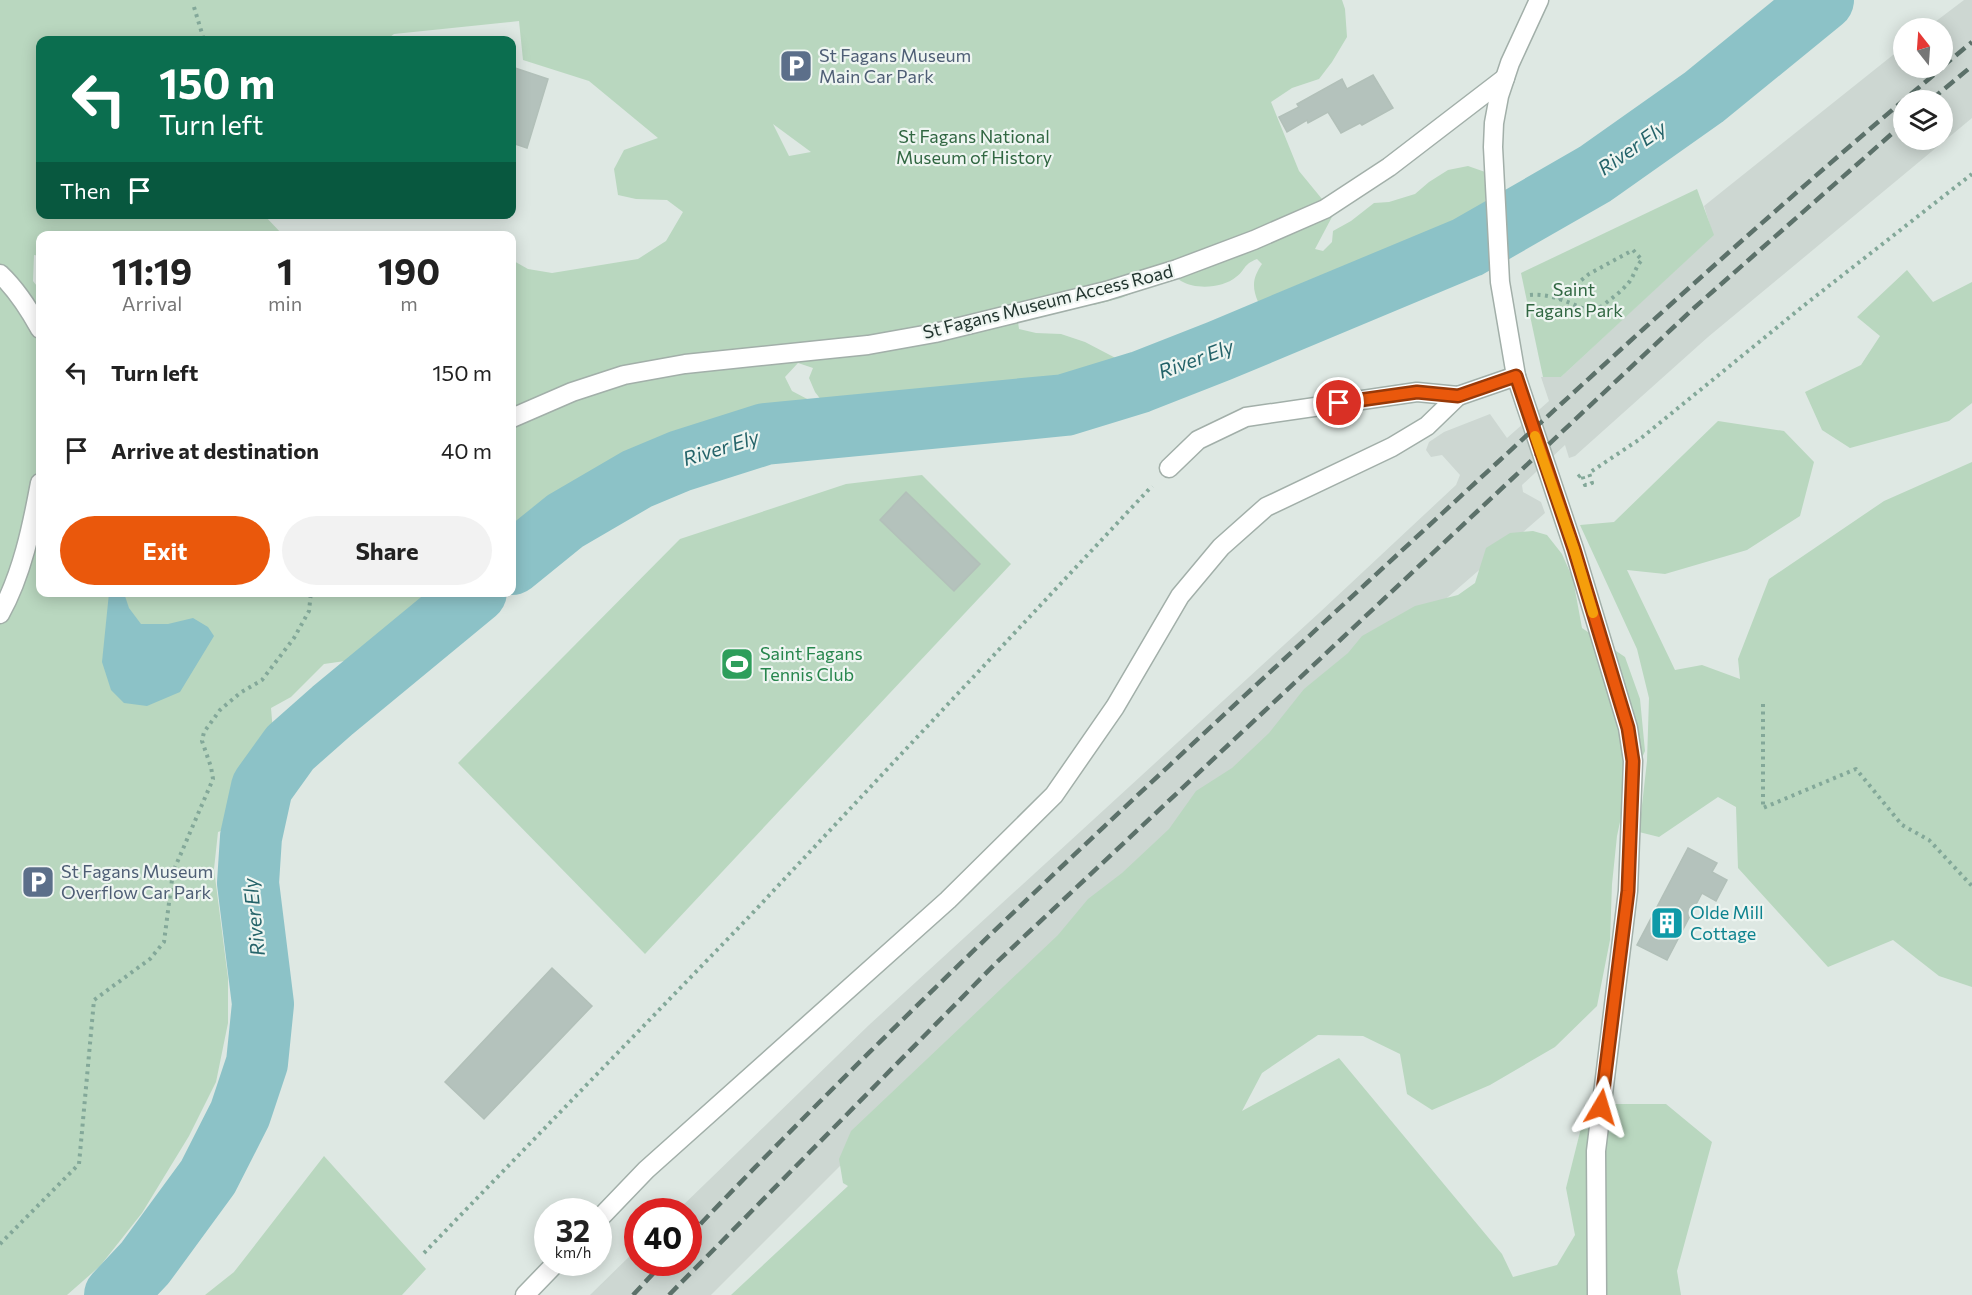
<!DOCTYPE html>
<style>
body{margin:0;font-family:Commissioner,sans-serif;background:#f2f2f2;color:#222;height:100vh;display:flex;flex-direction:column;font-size:22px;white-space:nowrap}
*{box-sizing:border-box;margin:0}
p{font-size:20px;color:#767676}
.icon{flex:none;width:33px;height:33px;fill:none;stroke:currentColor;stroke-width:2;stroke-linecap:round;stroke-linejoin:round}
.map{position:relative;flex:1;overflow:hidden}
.panel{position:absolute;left:36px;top:231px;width:480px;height:366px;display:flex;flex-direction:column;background:#fff;border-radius:12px;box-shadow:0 3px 15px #0003}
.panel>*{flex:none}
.top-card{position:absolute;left:36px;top:36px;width:480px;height:183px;border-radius:12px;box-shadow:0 3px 15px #0003;background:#0b6e4f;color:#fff;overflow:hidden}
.needle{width:39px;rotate:343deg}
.fabs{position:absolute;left:1893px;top:18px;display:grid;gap:12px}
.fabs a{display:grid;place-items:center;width:60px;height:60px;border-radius:50%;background:#fff;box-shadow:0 3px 15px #0003;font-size:30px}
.speed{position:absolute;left:534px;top:1198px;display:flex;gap:12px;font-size:30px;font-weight:700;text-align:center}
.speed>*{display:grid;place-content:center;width:78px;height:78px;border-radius:50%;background:#fff;box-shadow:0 3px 15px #0003;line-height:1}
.speed small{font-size:15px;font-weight:400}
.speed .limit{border:9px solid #d22;background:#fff;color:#111}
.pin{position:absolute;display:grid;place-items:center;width:51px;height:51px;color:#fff;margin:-26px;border:3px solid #fff;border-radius:50%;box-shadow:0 2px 6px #0007}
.me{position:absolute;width:66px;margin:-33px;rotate:7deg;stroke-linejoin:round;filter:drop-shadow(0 0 4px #0008)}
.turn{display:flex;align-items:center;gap:21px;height:126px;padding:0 24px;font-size:27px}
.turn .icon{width:78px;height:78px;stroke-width:2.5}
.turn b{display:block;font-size:42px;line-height:51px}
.then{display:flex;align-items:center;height:57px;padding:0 24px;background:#0003;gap:12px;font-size:22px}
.eta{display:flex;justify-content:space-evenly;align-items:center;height:102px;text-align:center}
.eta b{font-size:36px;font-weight:700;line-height:42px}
.button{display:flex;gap:12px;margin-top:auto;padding:12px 24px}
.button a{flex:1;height:69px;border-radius:36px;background:#ea580c;color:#fff;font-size:24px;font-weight:700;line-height:69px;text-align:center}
.button a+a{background:#f2f2f2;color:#222}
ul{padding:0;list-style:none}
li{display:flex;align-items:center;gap:18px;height:78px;padding:0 24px}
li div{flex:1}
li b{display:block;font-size:22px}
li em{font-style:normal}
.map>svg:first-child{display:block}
.built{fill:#cdd7d2;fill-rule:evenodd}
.green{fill:#b9d7bf;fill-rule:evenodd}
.water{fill:#8cc2c7}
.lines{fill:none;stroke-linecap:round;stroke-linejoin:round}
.river{stroke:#8cc2c7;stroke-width:62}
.building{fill:#b4c2bc;stroke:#b2c0b9;stroke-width:1.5}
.minor-casing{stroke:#a2afa9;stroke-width:21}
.path{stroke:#83a899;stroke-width:4;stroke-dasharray:3 4.5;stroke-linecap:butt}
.minor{stroke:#fff;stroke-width:18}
.rail{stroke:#5c716a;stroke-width:4.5;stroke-dasharray:12 6;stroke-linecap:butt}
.route-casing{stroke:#983908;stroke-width:15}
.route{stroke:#ea580c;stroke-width:10}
.slow{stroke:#f59e0b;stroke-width:10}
.labels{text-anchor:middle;stroke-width:4.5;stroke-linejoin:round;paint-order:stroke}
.service-label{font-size:18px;fill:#4e5e75;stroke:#eef5f1;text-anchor:start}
.park-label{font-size:18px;fill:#316742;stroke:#eef5f1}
.street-label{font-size:18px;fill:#22352f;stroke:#eef5f1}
.leisure-label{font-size:18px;fill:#27864d;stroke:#eef5f1;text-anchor:start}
.culture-label{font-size:18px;fill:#0d838f;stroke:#eef5f1;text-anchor:start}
.water-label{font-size:20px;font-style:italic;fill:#246369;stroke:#eef5f1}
</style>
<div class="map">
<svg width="1972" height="1295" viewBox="0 0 1972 1295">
<rect width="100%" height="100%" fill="#dee8e3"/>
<path class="built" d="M1964,0H1972V118L1708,337L1575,456L1569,458L1565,445L1522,485L1523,492L1541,502L1545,513L1433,610L931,1075L711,1295H590L637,1249L638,1263H688V1212H676L869,1025L1319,613L1456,485L1460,475L1442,455L1431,457L1426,450L1429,442L1444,432L1490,414L1507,438L1549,401L1541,377H1561L1713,235L1704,206L1903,47L1904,68H1942V28H1927ZM1904,100H1942V140H1904Z"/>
<g class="green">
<path d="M0,0H1342L1345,9L1347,37L1332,62L1319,79L1292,88L1271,102L1299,171L1322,199L1333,215L1315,249L1323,251L1332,242L1333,231L1351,221L1374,203L1389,202L1415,194L1429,182L1448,170L1468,166L1488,173C1489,179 1485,208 1482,214C1480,218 1470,226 1465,229C1461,231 1456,230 1452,232C1430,242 1420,265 1396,271C1390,272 1384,274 1378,275C1365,276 1349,273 1337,277C1317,285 1305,328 1275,316C1264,312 1258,305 1255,293C1252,281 1256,273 1262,264L1257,259C1242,265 1246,270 1236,277C1223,288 1196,290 1181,281C1175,277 1170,269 1165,264L1155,266L1145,288L1121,298L1094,305L1066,296L1040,303L1018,322L1019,329L1036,333L1061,334L1085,342L1129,365L1126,384C1094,407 1058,422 1020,426C1013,427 1004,430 997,428C982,425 973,414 963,405L952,406L943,430C903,452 896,416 869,397L859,399L840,410L828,409L815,392L809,378L813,368L798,363L785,377L792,391L811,401L810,420L778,439L768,426L751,413L741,425L723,457L699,465L666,456L649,444L639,452L615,462L591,477L561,491L531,509L519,528L532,536V559L526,572L512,573V260L528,269L552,273L638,259L666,241L683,212L667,200L636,199L618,195L614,169L624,150L658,138L589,81L523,60L519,21L394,34L386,40H40V214L264,215L283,235L40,236V256L34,255L33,281L40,290V592L449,593L432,608L434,617L420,633L399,631L383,645L370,667L360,663L345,661L324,664L291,697L271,708L273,732L260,744L255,766L236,781L242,784L252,798C242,816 239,825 218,832L214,869L228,978V1023L216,1082L189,1136L142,1213L100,1266L67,1295H0ZM773,124L811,152L789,156Z"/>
<polygon points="1697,189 1714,235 1561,377 1543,377 1521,273"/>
<polygon points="1907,270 1933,302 1972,282 1972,403 1949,421 1850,448 1822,430 1805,392 1861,365 1880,336 1857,317"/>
<polygon points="1718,421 1784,431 1814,462 1800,516 1747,550 1665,574 1627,570 1675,670 1702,665 1740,679 1738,659 1769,579 1884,501 1972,462 1972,987 1939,976 1893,940 1828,967 1738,868 1736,807 1718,797 1659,837 1639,832 1647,761 1649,698 1637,649 1580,525 1614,522"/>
<polygon points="922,475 1011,564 645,954 458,763 680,539 846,484"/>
<polygon points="1533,531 1547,535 1562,554 1573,579 1582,628 1625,657 1640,699 1645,751 1626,794 1617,836 1612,884 1610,940 1597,1006 1555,1047 1490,1085 1432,1110 1407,1094 1400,1054 1363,1036 1318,1035 1262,1073 1242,1111 1339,1058 1502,1254 1513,1277 1557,1265 1575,1235 1566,1188 1582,1124 1612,1104 1666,1104 1712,1142 1677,1271 1681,1295 731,1295 848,1186 843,1183 839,1159 851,1131 1058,935 1088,899 1122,873 1169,829 1196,791 1232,768 1269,733 1304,689 1348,653 1362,636 1415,606 1458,595 1475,583 1486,548 1510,533"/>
<polygon points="324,1156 426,1269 402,1295 205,1295 234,1272"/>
</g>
<polygon class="water" points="109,593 124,593 129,608 141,624 168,624 193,618 208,627 214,636 180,692 147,706 124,703 111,690 102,662"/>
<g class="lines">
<g class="river">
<polyline points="512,564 565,521 637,479 680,461 765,434 1065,405 1140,382 1219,351 1468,247 1595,174 1704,97 1823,0"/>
<polyline points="115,1295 145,1263 208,1177 240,1114 257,1063 263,1004 248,883 251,837 262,787 290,748 333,710 476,592"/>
</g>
</g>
<g class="building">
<polygon points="512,67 548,79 527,148 512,143"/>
<polygon points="1373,75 1393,108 1362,125 1360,123 1341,133 1328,112 1308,123 1307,120 1287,132 1279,117 1299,107 1297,104 1342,79 1347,89"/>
<polygon points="906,492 980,564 954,591 880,520"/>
<polygon points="1688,848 1717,863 1712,872 1727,880 1716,901 1702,893 1667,960 1637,945"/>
<polygon points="552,968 592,1006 484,1119 445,1082"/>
</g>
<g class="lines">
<g class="minor-casing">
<g id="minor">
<polyline points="1539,0 1510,63 1499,96 1494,123 1493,147 1500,282 1516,376 1574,549 1628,728 1633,761 1628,891 1596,1151 1597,1295"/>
<path d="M0,274C17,290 29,309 40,329"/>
<polyline points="512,418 572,392 624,375 685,364 868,345 935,333 1106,291 1177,269 1254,240 1325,209 1389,167 1505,78"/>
<polyline points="1169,468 1198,440 1246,417 1417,392 1458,396 1516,376"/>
<path d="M0,614C22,575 32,526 40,483"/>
<polyline points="598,1220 646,1170 948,900 1054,795 1115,707 1180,596 1221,547 1266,507 1392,447 1427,426 1458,396"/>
<polyline points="525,1295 556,1263"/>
</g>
</g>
<g class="path">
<polyline points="194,7 204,40"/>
<path d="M1530,295C1551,293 1573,304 1593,313C1605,303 1621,293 1630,281C1635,273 1636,266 1642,260L1633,250L1589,274L1558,299"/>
<polyline points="1578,477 1582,474 1585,485 1592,483 1589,473 1640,439 1807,303 1972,174"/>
<polyline points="1763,704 1763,808 1856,769 1902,825 1929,840 1972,886"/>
<polyline points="0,1244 79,1164 94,1000 150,959 164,942 173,872 213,779 211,767 202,741 204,732 220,710 240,693 262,680 294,638 309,611 311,592"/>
<polyline points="424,1253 747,919 1152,486"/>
</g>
<use href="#minor" class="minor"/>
<g class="rail">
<polyline points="1942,67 1972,42"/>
<polyline points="1931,100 1972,66"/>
<path d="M688,1237C902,1012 1130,801 1358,591C1550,414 1741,236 1942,68"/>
<polyline points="633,1295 663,1263"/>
<polyline points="669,1295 997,962 1694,308 1904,123"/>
</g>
</g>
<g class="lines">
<g class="route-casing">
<polyline id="route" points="1339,403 1417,392 1458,396 1516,376 1574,549 1628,728 1633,761 1628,891 1601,1107"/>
</g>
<use href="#route" class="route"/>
<polyline class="slow" points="1535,436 1574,549 1593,613"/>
</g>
<defs>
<g id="parking-square" transform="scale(1.725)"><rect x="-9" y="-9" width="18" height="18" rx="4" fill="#5c6f8a" stroke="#eef5f1"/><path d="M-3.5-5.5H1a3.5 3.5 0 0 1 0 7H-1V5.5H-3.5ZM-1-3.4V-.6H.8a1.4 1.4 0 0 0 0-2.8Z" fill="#fff"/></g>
<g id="stadium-square" transform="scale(1.725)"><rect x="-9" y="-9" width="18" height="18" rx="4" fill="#2e9e5b" stroke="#eef5f1"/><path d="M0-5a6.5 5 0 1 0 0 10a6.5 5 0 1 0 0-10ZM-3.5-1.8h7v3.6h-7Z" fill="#fff"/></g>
<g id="building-square" transform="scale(1.725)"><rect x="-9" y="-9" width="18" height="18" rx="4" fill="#0f9aa8" stroke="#eef5f1"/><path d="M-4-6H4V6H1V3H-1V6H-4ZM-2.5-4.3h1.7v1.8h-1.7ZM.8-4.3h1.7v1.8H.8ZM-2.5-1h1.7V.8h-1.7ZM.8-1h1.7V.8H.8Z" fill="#fff"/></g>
</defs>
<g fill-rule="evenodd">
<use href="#parking-square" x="796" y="66"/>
<use href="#stadium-square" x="737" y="664"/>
<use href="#parking-square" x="38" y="882"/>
<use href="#building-square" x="1667" y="923"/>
</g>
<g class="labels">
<g class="service-label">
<text x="819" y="62">St Fagans Museum<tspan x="819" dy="21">Main Car Park</tspan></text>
<text x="61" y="878">St Fagans Museum<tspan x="61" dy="21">Overflow Car Park</tspan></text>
</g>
<g class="park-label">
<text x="974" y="143">St Fagans National<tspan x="974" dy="21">Museum of History</tspan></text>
<text x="1574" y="296">Saint<tspan x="1574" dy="21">Fagans Park</tspan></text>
</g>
<g class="street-label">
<text transform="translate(1048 302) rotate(-14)" y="6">St Fagans Museum Access Road</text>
</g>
<g class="leisure-label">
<text x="760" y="660">Saint Fagans<tspan x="760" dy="21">Tennis Club</tspan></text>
</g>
<g class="culture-label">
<text x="1690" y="919">Olde Mill<tspan x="1690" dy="21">Cottage</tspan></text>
</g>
<g class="water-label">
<text transform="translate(1632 148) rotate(-35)" y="7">River Ely</text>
<text transform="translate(1196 359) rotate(-20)" y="7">River Ely</text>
<text transform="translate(721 448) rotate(-17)" y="7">River Ely</text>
<text transform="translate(254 917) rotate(-96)" y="7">River Ely</text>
</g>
</g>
</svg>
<div class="fabs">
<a><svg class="needle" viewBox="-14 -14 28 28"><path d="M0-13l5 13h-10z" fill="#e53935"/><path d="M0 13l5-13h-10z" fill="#767676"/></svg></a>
<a><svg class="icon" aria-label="layers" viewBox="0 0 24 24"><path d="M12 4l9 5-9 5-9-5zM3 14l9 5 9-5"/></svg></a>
</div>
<div class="speed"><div>32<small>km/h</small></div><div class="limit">40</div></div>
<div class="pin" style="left:1339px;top:403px;background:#d93025"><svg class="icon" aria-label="arrive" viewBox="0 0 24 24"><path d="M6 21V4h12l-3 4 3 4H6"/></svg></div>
<svg class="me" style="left:1601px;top:1107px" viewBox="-20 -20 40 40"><path d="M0-17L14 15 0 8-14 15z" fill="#ea580c" stroke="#fff" stroke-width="4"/></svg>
<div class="top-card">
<div class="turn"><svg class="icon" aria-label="left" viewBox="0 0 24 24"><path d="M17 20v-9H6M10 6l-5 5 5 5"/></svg><div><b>150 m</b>Turn left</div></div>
<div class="then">Then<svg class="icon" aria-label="arrive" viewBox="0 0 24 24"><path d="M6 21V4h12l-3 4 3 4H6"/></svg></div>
</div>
<section class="panel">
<div class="eta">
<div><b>11:19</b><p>Arrival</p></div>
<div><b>1</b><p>min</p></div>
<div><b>190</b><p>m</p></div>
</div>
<ul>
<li><svg class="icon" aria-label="left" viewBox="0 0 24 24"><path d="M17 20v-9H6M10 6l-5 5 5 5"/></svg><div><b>Turn left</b></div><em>150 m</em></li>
<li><svg class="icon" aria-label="arrive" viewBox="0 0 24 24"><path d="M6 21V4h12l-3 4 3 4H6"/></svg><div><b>Arrive at destination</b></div><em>40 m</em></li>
</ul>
<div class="button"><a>Exit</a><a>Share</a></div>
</section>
</div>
